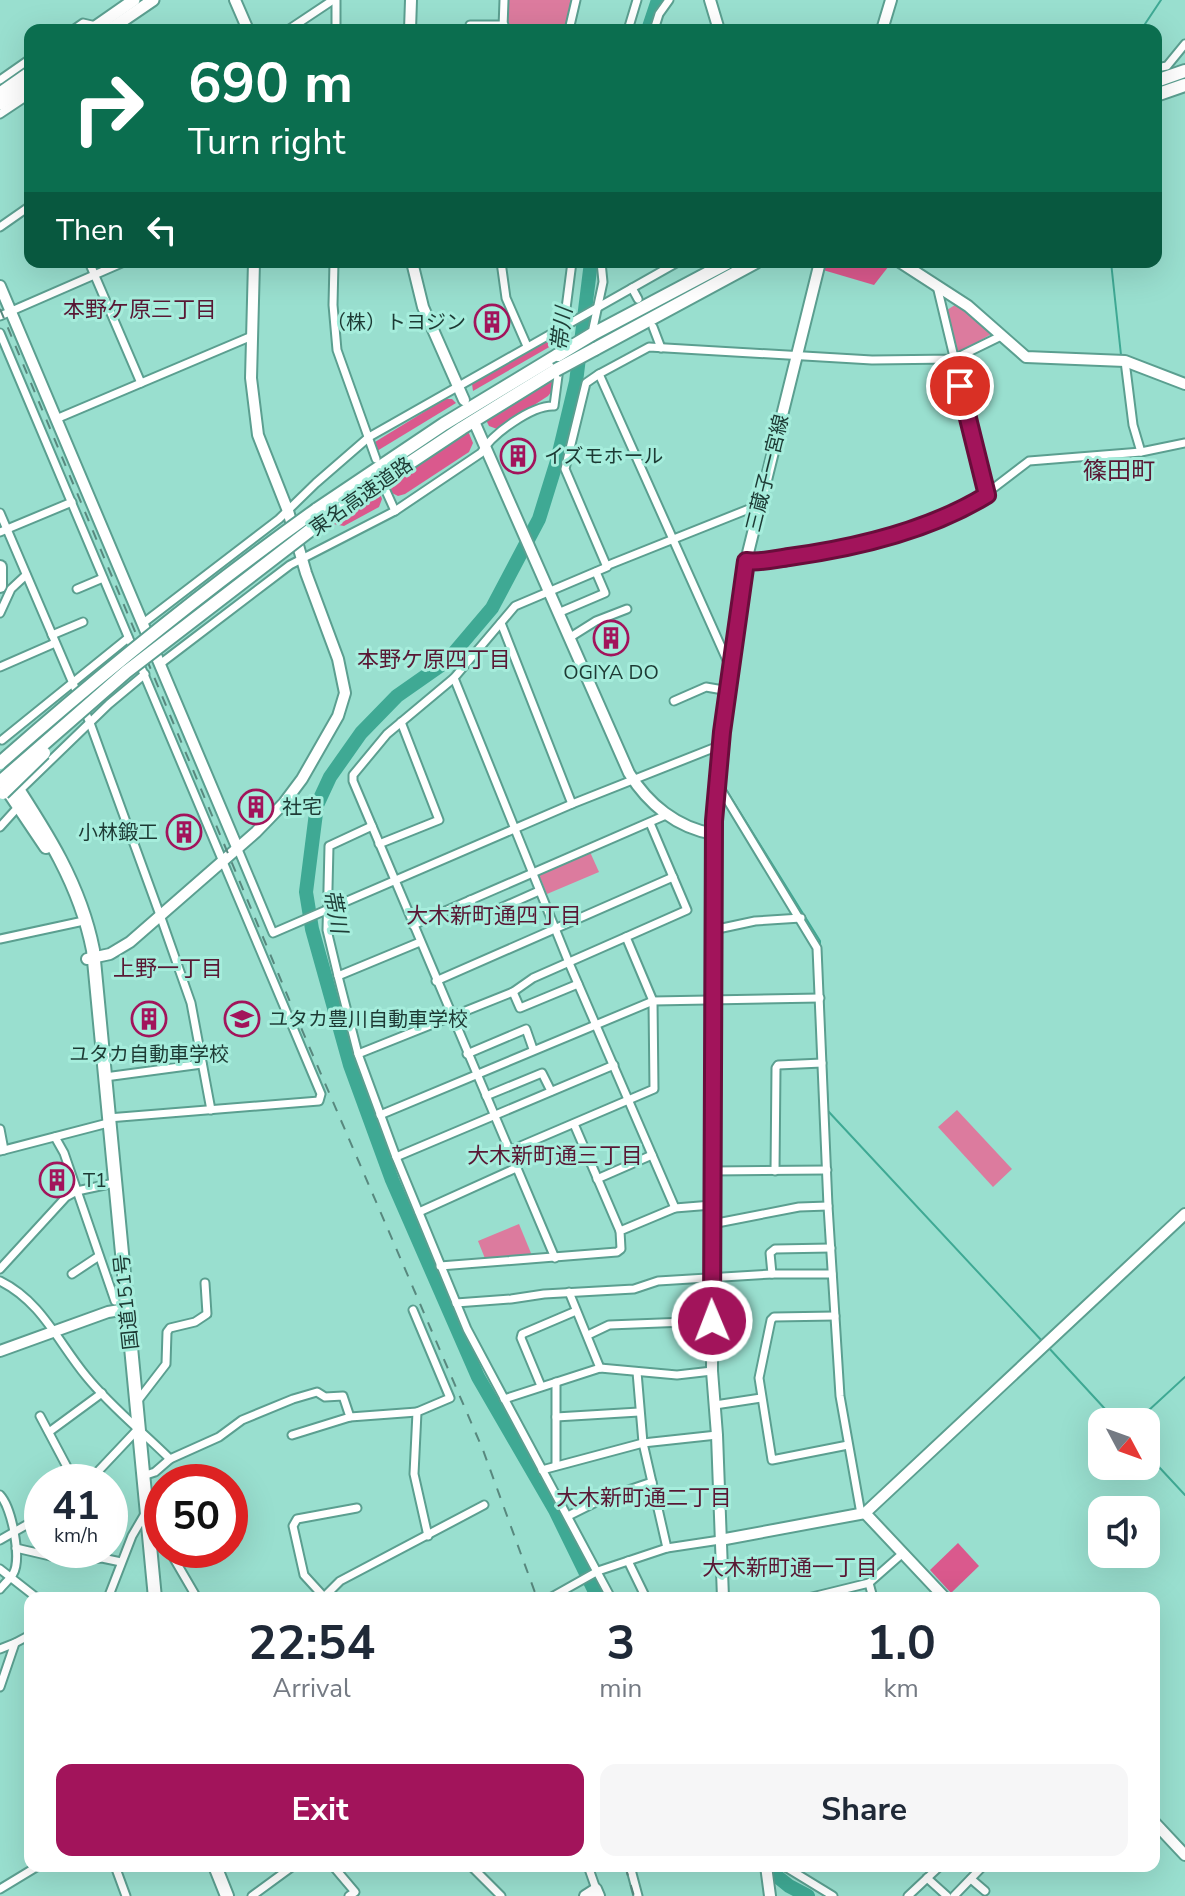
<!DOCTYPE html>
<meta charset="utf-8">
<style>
body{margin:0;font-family:"Nunito Sans","Noto Sans JP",sans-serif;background:#f6f6f7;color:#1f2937;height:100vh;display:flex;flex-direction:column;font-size:30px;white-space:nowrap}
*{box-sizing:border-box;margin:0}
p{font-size:26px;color:#747a83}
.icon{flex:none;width:44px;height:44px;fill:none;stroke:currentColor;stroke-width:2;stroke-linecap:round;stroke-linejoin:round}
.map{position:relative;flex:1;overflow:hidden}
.panel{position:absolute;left:24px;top:1592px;width:1136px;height:280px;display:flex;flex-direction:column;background:#fff;border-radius:16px;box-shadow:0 8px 32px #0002}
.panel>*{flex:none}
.guide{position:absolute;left:24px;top:24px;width:1138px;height:244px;border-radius:16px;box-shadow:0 8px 32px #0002;background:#0b6e4f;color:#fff;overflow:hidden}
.needle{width:52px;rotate:131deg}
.buttons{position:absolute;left:1088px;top:1408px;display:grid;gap:16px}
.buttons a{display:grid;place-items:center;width:72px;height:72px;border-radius:16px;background:#fff;box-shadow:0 8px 32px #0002;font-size:40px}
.speed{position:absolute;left:24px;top:1464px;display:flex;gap:16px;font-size:40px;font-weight:700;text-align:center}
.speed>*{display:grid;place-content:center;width:104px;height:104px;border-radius:50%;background:#fff;box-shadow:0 8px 32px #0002;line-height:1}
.speed small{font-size:20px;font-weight:400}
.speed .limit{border:12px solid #d22;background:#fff;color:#111}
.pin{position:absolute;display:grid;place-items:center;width:68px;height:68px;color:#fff;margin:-34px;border:4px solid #fff;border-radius:50%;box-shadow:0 2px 8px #0007}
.me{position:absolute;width:88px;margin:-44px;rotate:359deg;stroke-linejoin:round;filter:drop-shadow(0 0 6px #0008)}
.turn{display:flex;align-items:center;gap:28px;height:168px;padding:0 32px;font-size:36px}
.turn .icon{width:104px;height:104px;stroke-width:2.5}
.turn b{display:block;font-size:56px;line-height:68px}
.then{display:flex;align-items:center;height:76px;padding:0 32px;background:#0003;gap:16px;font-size:30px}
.eta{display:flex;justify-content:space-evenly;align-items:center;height:136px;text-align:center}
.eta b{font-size:48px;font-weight:700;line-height:56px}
.primary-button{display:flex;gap:16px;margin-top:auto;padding:16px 32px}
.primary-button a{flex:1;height:92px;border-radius:16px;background:#a2145b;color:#fff;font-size:32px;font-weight:700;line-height:92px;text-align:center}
.primary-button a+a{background:#f6f6f7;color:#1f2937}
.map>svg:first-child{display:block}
.green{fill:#dc7b9e}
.forest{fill:#da598d}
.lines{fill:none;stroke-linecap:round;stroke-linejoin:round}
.stream{stroke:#3fa994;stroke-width:2}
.river{stroke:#3fa994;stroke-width:14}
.street-casing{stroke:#5b9f90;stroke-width:11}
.secondary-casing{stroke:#5b9f90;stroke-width:14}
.primary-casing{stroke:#5b9f90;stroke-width:15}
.highway-casing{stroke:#5b9f90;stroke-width:16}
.street{stroke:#fff;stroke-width:7}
.secondary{stroke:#fff;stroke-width:10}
.primary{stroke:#fff;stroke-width:11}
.highway{stroke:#fff;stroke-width:12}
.rail{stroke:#58887e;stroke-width:2;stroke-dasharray:10 10;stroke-linecap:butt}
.highway-bridge-casing{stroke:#5b9f90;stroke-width:16;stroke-linecap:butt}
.highway-bridge{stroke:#fff;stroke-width:12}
.route-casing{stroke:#690d3b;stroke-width:20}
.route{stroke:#a2145b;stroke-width:14}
.labels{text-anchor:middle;stroke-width:6;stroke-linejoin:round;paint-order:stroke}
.poi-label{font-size:20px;fill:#1d3a34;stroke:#a6eddc;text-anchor:start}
.street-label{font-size:20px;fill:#1d3a34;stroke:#a6eddc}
.neighbourhood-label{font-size:22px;fill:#591834;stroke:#a6eddc}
.water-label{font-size:22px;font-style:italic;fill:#1e3e37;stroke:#a6eddc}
.quarter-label{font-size:24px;fill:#591834;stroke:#a6eddc}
</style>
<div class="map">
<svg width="1185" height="1896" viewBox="0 0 1185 1896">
<rect width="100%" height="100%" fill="#99dfcf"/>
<g class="green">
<polygon points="508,0 571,0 565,30 508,30"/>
<polygon points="958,303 993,333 960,352 956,352 947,310"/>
<polygon points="590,852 599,872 547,894 538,873"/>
<polygon points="957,1110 1012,1169 993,1187 938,1127"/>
<polygon points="519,1224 533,1258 486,1261 478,1241"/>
</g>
<g class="forest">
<polygon points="825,262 892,262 874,285 823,270"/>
<polygon points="553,338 558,342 473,391 472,384 475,379 546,339"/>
<polygon points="554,379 552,391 548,396 497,429 489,426 486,420"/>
<polygon points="445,399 452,399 456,403 377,451 375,442"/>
<polygon points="468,431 473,443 469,452 405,494 398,496 392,493 388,482"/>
<polygon points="378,488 382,499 379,507 344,526 328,523"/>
<polygon points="958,1543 979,1566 951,1593 930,1570"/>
</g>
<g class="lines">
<g class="stream">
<polyline points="1141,30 1161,0"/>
<polyline points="1111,262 1121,355"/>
<polyline points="725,788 820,941 820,947"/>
<polyline points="821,957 828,1111 1043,1342"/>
<polyline points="1048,1347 1117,1422"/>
<polyline points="1136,1422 1185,1377"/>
<polyline points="1146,1453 1185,1495"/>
</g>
<g class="river">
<polyline points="648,30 658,0"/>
<polyline points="591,262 576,382 557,461 539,519 492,608 447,661 397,696 361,733 330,777 317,805 306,892 312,929 350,1065 392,1180 478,1377 555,1510 598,1598"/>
<polyline points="764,1866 789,1886 808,1896"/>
</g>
<g class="street-casing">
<g id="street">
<polyline points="470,25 504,25"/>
<polyline points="503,28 504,0"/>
<polyline points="73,30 83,23 96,26"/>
<polyline points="288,30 333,0"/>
<polyline points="336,30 336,0"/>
<polyline points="569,30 576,0"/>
<polyline points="628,30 637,0"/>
<polyline points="654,30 659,14 669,0"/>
<polyline points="1156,68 1167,66 1185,44"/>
<polyline points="0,80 30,59"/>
<polyline points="0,114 30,94"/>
<polyline points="0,227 30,206"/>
<polyline points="89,262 141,383"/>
<polyline points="334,262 333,305 337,350 376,459"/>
<polyline points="501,262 506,298 527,346"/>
<polyline points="937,286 987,495"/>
<polyline points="632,288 638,299"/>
<polyline points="0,316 124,262"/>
<polyline points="653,327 661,348"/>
<polyline points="0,333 321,1094 319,1101 108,1118"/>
<polyline points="592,333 603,282 601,262"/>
<polyline points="560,355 572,262"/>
<polyline points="1125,361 1133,425 1141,452"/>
<polyline points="56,419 252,336"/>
<polyline points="386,491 395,511"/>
<polyline points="0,513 90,723 160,915 191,1003 211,1110"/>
<polyline points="0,532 72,502"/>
<polyline points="746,561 807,555 916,527 974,503 1029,461 1141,452 1185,443"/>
<polyline points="606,566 759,505"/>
<polyline points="77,589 103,578"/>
<polyline points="0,613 11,589 26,575"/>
<polyline points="558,613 605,593 596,572"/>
<polyline points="501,623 572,804"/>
<polyline points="142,624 279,519 316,483 369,437 678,262"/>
<polyline points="52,635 83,622"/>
<polyline points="569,638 596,621 627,609"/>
<path d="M160,664L290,565L395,511L481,453C492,434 532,405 554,406L559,368"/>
<polyline points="0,667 55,643"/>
<polyline points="731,669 599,374 649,347 872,360 954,359 1001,336"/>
<polyline points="454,678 569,963 675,1208"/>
<polyline points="674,701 706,687 729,691"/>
<polyline points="2,740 128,638"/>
<polyline points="717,783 817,948 828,1206 840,1396 861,1514"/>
<polyline points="19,791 109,704 145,674"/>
<polyline points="372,826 329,846 327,930 338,976 420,942"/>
<polyline points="0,827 19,806"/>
<polyline points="379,844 439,820 401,722"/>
<polyline points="237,847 273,933 572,804 721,745"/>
<polyline points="470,900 478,918 539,891"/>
<polyline points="413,925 666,815"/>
<polyline points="713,930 755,921 801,918"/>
<polyline points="0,939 79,922"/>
<polyline points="338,976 358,1054"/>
<polyline points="436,981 673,877"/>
<polyline points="513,992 520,1008 578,984"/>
<polyline points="467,1054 526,1029 533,1049"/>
<polyline points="105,1077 202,1064"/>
<polyline points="486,1096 542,1073 551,1091"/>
<polyline points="380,1115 653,1001 820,998"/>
<polyline points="574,1124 620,1231"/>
<polyline points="0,1129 4,1150"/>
<polyline points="55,1137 64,1153 115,1301"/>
<polyline points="0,1151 108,1123"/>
<polyline points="509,1151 654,1089 653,1001 626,937 687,910 650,823"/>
<polyline points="396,1157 614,1065"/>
<polyline points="712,1171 827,1170"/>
<polyline points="775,1171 776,1068 778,1065 822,1063"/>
<polyline points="597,1179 652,1155"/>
<polyline points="419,1212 516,1168"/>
<polyline points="712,1224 799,1207 828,1206"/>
<polyline points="555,1258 353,781 353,775 387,734 454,678 515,606 607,567 565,469 586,383 599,374"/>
<polyline points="440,1266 617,1252 621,1249 620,1231 675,1208 712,1205"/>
<polyline points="0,1269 66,1197 77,1191 114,1183"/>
<polyline points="72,1274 99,1256"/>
<polyline points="772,1274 770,1253 775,1249 831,1248"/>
<path d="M0,1281C41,1301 58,1342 86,1376C111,1407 142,1431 170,1459"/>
<polyline points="569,1292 600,1368"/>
<polyline points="456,1303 511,1299 544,1294 634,1289 658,1281 772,1274 832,1274"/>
<polyline points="413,1310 450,1398 417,1412 414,1474 428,1536"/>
<polyline points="835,1316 774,1317 771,1320 759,1378 772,1460 848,1445"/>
<polyline points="588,1335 609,1325 712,1321"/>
<polyline points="637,1372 643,1443 667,1548"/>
<polyline points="541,1386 521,1338 522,1334 576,1311"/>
<polyline points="504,1399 600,1368 677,1375 712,1371"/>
<polyline points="136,1403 166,1364 167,1332 170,1328 195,1322 207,1314 205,1283"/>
<polyline points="715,1405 761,1398"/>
<polyline points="40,1416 75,1482"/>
<polyline points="350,1417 417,1412"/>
<polyline points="556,1417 639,1412"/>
<polyline points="49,1432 102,1393"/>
<polyline points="556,1465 556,1382"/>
<polyline points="542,1470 643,1443 717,1435"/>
<polyline points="143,1476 155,1472 170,1459 219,1437 242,1420 293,1399 317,1392 325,1397 343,1396 350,1417 292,1435"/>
<polyline points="88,1482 138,1429"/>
<path d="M0,1495C12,1508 22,1559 13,1574C10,1579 4,1584 0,1589"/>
<polyline points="568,1516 602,1499 652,1482"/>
<polyline points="0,1540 42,1516"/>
<polyline points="16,1548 63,1559 102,1558 121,1562"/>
<polyline points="169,1550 197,1598"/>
<polyline points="628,1561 646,1598"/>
<polyline points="0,1569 37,1598"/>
<polyline points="869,1583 873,1598"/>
<polyline points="108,1598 132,1536 146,1512 162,1539"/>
<polyline points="323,1598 340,1581 484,1505"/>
<polyline points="325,1598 304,1575 293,1526 297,1519 357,1508"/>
<polyline points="550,1598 598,1571 667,1548 720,1540"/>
<polyline points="611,1598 467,1329 396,1157 358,1054 513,992 533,978 626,937"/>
<polyline points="808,1598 869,1583 903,1553"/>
<polyline points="0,1649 15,1643"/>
<polyline points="0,1687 15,1643 30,1635"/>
<polyline points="115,1866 126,1896"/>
<polyline points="333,1866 355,1892 349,1896"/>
<polyline points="471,1866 501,1896"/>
<polyline points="588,1866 596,1889"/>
<polyline points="630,1866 638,1896"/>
<polyline points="784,1866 833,1896"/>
<polyline points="927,1878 947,1896"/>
<polyline points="971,1879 985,1891"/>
<polyline points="0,1889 38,1866"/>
<polyline points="252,1896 293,1866"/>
<polyline points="908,1896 940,1866"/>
<polyline points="954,1896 983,1866"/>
</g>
</g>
<g class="secondary-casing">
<g id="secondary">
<polyline points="235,0 248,30"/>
<polyline points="710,0 719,30"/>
<polyline points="410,30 411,0"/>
<polyline points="882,30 891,0"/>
<polyline points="412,262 423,307 464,400"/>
<polyline points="900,262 968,306 1026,357 1125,361 1185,384"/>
<polyline points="0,286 237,847"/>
<path d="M476,426L629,773C648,804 677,828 714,834"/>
<polyline points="87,959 110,954 130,942 256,832 284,803 302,779 338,716 345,693 338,659 306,573 288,511 258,435 251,378 254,262"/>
<polyline points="0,1351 108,1312 126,1309"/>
<polyline points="865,1513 945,1598"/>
<polyline points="720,1540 865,1513 1185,1214"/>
<polyline points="723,1598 717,1435 712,1371 714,821 722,732 746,561 820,262"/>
<polyline points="1154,1822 1185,1855"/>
<polyline points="766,1866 770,1896"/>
<polyline points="585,1896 596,1889 599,1896"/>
</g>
</g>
<g class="primary-casing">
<g id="primary">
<polyline points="91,30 134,0"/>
<polyline points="109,30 153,0"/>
<polyline points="0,93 30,72"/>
<polyline points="0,104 30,84"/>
</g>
</g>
<g class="highway-casing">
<g id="highway">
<polyline points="1156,81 1185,71"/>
<polyline points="1156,95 1185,85"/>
<polyline points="591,335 729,262"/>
<polyline points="595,349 756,262"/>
<polyline points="316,510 444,424 558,355"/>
<polyline points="322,521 462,428 556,370"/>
<polyline points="0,567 0,586"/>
<path d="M10,777C46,832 80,884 93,950L155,1598"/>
<polyline points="3,783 46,847"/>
<polyline points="215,1866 227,1896"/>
</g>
</g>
<use href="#street" class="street"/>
<use href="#secondary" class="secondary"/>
<use href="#primary" class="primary"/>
<use href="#highway" class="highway"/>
<g class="rail">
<polyline points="0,309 296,1016 483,1450 537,1598"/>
<polyline points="625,1866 634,1896"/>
</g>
<g class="highway-bridge-casing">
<g id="highway-bridge">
<polyline points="558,355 591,335"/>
<polyline points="556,370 595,349"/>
<path d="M0,763C101,674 206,589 316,510"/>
<polyline points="0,782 126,672 322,521"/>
<polyline points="3,793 44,753"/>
</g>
</g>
<use href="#highway-bridge" class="highway-bridge"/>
</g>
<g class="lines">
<g class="route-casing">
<path id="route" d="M712,1321L714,821L722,732L746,561C760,563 775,559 789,557C855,548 930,530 987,495L960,386"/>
</g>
<use href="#route" class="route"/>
</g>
<defs>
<g id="building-ring" transform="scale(1.8)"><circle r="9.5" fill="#a6eddc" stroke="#a2145b" stroke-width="1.5"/><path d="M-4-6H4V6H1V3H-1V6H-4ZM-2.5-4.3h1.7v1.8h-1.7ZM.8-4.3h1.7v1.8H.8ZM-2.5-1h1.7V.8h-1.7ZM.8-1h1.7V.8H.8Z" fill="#a2145b"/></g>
<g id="school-ring" transform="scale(1.8)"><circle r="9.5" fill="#a6eddc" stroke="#a2145b" stroke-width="1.5"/><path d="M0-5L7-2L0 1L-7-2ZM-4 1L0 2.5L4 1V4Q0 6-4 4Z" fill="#a2145b"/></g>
</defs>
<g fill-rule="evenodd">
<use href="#building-ring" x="492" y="322"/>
<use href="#building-ring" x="518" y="456"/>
<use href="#building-ring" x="611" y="638"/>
<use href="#building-ring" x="256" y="807"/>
<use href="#building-ring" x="184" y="832"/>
<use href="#building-ring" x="149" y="1019"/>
<use href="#school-ring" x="242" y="1019"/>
<use href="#building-ring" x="57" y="1180"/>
</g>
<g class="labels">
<g class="poi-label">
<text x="466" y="329" text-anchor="end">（株）トヨジン</text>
<text x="544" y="463">イズモホール</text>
<text x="611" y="679" text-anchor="middle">OGIYA DO</text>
<text x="282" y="814">社宅</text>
<text x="158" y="839" text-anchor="end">小林鍛工</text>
<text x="268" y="1026">ユタカ豊川自動車学校</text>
<text x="149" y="1061" text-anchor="middle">ユタカ自動車学校</text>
<text x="83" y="1187">T1</text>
</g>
<g class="street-label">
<text transform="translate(767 473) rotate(-76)" y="7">三蔵子一宮線</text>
<text transform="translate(361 496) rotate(-35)" y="7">東名高速道路</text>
<text transform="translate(126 1302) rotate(-96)" y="7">国道151号</text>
</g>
<g class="neighbourhood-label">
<text x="140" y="317">本野ケ原三丁目</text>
<text x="434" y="667">本野ケ原四丁目</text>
<text x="494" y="923">大木新町通四丁目</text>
<text x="168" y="976">上野一丁目</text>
<text x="555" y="1163">大木新町通三丁目</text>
<text x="644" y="1505">大木新町通二丁目</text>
<text x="790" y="1575">大木新町通一丁目</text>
</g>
<g class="water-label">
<text transform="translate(561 329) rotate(-83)" y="8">帯川</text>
<text transform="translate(336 911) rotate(79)" y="8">帯川</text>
</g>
<g class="quarter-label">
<text x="1119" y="479">篠田町</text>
</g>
</g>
</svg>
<div class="buttons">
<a><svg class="needle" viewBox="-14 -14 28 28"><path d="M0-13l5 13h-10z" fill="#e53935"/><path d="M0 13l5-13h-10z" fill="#747a83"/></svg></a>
<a><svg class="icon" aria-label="sound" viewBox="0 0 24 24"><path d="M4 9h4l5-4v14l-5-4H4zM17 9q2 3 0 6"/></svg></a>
</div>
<div class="speed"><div>41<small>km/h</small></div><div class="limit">50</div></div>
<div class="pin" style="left:960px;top:386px;background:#d93025"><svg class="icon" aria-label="arrive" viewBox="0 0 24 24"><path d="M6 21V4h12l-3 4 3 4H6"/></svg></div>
<svg class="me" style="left:712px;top:1321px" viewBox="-20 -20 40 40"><circle r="17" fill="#a2145b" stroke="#fff" stroke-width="3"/><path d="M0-11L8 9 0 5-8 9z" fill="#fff"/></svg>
<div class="guide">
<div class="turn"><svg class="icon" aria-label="right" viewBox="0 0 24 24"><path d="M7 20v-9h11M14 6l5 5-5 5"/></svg><div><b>690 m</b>Turn right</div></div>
<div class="then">Then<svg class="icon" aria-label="left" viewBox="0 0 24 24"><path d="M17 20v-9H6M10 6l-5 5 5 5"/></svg></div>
</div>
<section class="panel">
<div class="eta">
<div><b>22:54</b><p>Arrival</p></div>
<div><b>3</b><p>min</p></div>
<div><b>1.0</b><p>km</p></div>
</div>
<div class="primary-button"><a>Exit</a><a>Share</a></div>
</section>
</div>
